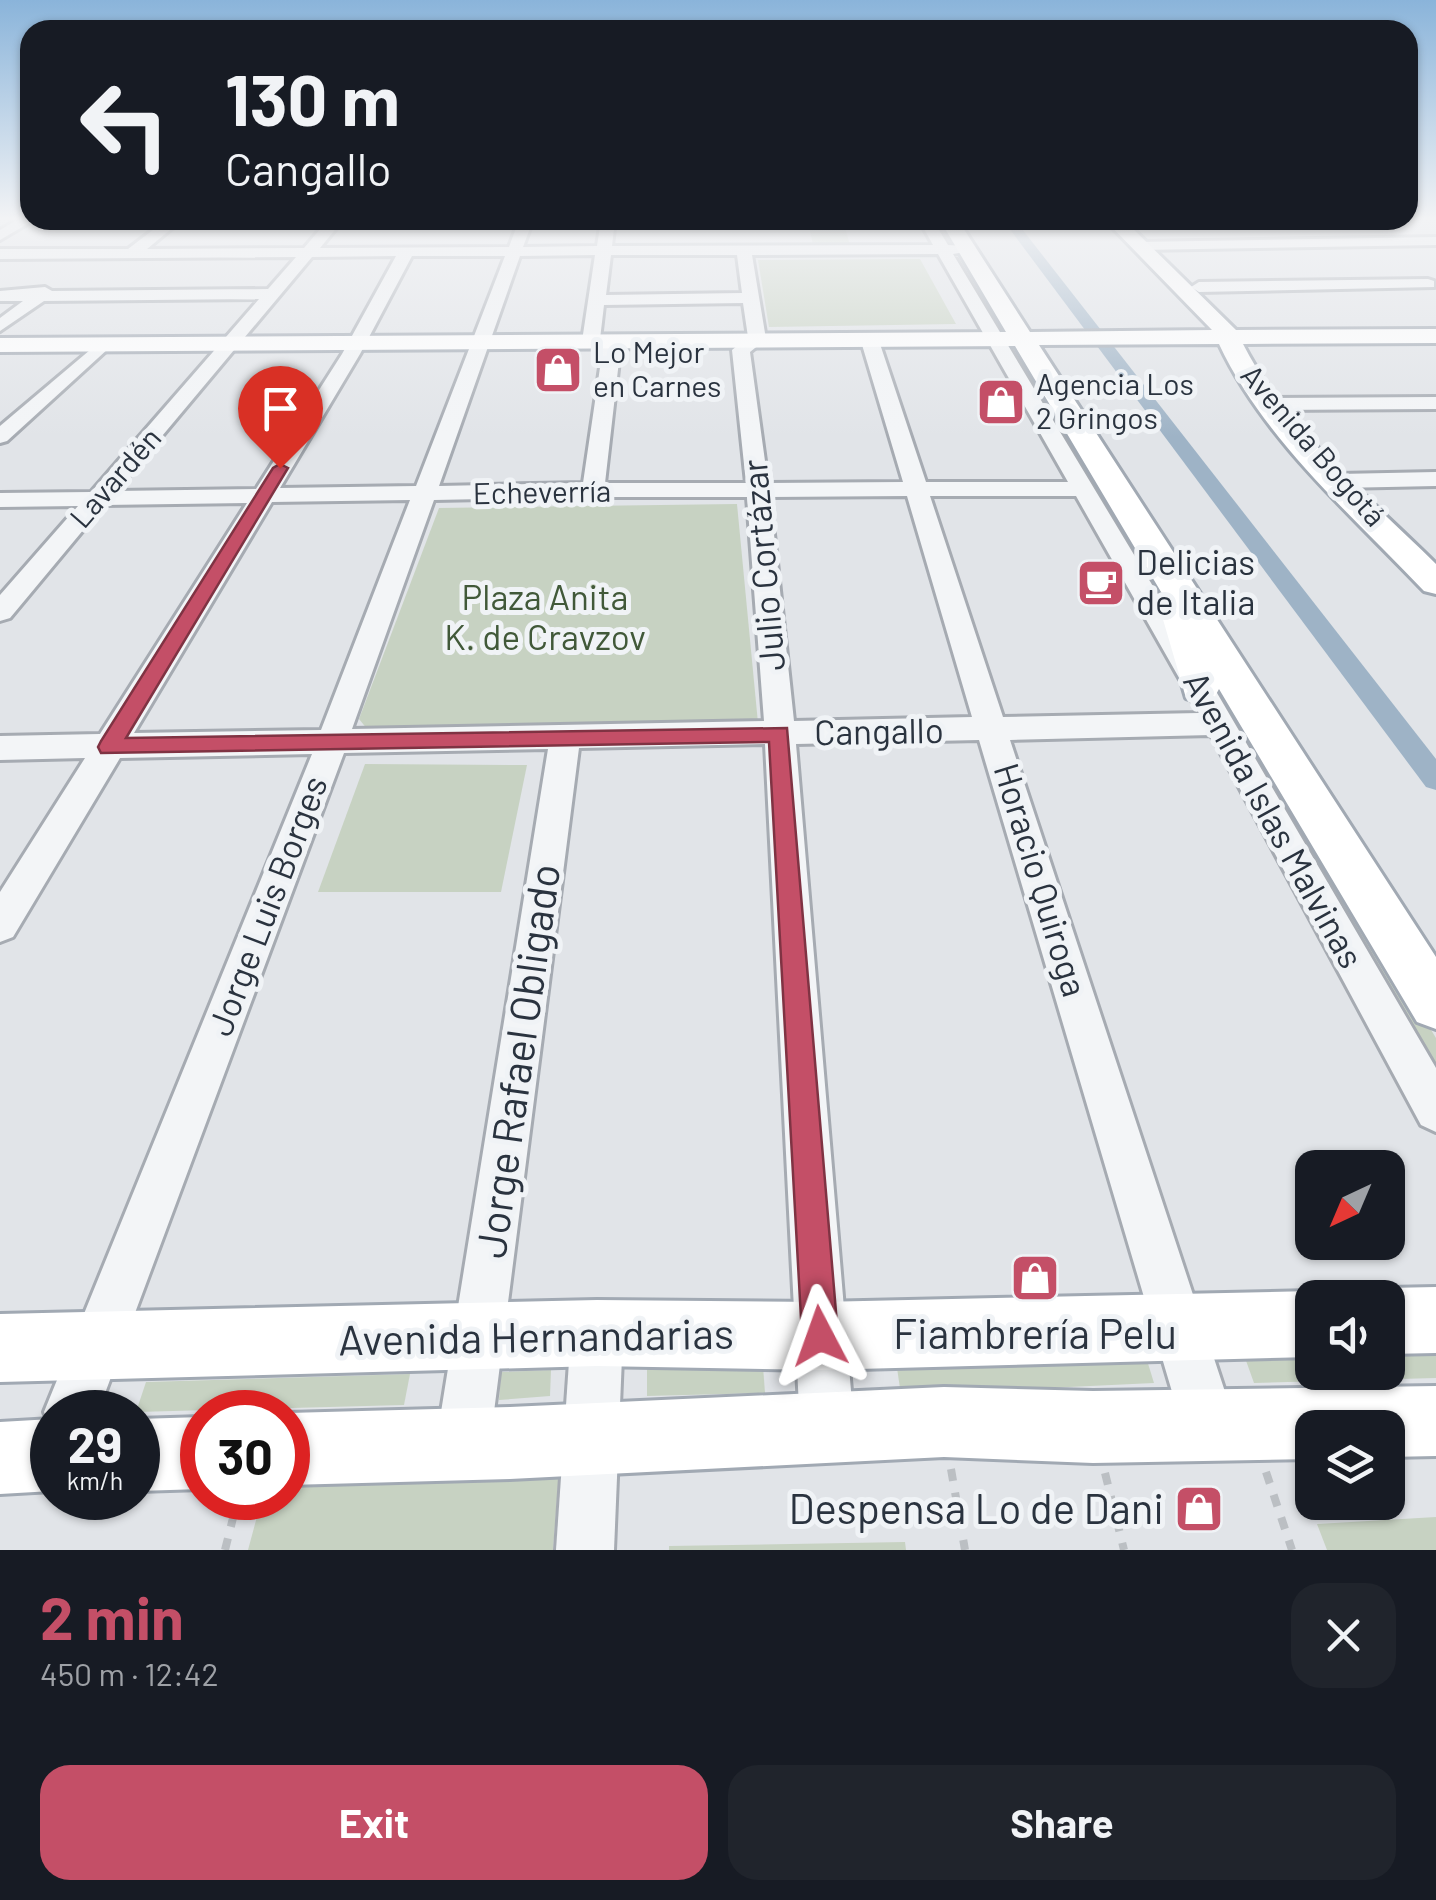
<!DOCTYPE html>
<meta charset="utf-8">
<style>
body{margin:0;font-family:Barlow,sans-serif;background:#20242c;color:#f1f3f6;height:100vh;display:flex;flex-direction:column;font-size:38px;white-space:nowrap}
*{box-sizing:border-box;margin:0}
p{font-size:32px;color:#9ea1a6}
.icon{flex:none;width:55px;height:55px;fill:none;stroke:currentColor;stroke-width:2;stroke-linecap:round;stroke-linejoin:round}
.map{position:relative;height:1550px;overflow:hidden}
.panel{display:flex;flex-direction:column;background:#171b24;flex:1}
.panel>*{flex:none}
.hud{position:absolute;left:20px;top:20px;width:1398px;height:210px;border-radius:30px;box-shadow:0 2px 8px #0004;background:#171b24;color:#f1f3f6;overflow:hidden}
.needle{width:65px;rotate:224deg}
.buttons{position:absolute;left:1295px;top:1150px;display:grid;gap:20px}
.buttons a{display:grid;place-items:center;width:110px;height:110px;border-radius:20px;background:#171b24;box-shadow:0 2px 8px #0004;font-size:50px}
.speed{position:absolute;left:30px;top:1390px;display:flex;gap:20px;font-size:50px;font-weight:700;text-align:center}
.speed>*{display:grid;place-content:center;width:130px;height:130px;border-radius:50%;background:#171b24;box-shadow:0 2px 8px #0004;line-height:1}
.speed small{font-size:25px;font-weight:400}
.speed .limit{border:15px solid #d22;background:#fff;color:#111}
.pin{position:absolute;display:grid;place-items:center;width:85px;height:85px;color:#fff;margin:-102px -42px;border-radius:50% 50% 50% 0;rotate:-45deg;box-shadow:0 0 10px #0007}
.pin .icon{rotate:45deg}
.me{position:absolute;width:110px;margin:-55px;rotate:356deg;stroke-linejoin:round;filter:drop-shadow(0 0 8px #0008)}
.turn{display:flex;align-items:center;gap:35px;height:210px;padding:0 40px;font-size:45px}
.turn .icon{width:130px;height:130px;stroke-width:2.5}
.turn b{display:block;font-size:70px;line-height:85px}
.round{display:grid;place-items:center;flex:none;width:105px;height:105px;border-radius:30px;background:#20242c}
.summary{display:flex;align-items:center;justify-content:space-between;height:170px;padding:0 40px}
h1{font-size:60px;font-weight:700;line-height:75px;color:#c44f67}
.action{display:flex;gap:20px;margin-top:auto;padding:20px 40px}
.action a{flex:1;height:115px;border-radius:30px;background:#c44f67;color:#fff;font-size:40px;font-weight:700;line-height:115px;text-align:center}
.action a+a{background:#20242c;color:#f1f3f6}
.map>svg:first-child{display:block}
.green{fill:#c7d2c2}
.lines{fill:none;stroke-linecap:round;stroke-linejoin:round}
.canal{fill:#9eb3c6;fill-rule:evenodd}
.minor-casing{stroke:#a6abb2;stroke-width:6}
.major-casing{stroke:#a1a9b3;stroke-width:6}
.path{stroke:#bbbfc3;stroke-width:8;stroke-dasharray:12 12;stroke-linecap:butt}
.minor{fill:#f3f5f7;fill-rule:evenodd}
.major{fill:#fff;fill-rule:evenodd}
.route{fill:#c44f67;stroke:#7f3343;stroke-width:2.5}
.labels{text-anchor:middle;stroke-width:10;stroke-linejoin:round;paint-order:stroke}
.far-poi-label{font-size:30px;fill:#2a333f;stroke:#f0f3f6;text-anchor:start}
.far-street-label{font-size:30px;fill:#2a333f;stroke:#f0f3f6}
.poi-label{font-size:35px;fill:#2a333f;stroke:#f0f3f6;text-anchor:start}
.street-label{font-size:35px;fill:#2a333f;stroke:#f0f3f6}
.park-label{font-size:35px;fill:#415939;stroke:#f0f3f6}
.near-street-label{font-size:42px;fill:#2a333f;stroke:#f0f3f6}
.near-poi-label{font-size:42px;fill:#2a333f;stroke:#f0f3f6}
</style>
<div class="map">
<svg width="1436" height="1550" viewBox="0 0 1436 1550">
<rect width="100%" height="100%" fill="#e1e4e8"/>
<g class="green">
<polygon points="808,220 858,220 859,224 844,224 850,245 813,245"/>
<polygon points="920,259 956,324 769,327 758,260"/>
<polygon points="1011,357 1022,357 1158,591"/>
<polygon points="737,504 758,723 372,735 359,719 439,508"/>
<polygon points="1227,693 1436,1038 1436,1075 1275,802"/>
<polygon points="365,764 527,765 501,892 318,892"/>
<polygon points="1436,1352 1436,1378 1254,1383 1244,1355 1312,1354 1312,1372 1388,1372 1388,1353"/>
<polygon points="1146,1357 1154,1383 901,1395 897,1368"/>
<polygon points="763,1366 765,1393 647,1396 647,1369"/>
<polygon points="551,1370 550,1396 499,1400 501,1372"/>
<polygon points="410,1374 404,1405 136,1412 146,1382"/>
<polygon points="559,1473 553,1550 248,1550 262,1498 288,1498 288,1479"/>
<polygon points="1436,1517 1436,1550 1327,1550 1317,1524"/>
<polygon points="905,1542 906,1550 669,1550 669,1546"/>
</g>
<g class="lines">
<polygon class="canal" points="1003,220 1015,220 1436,759 1436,790 1426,787"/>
<g class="minor-casing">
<g id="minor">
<polygon points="17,220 34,220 0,240 0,230"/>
<path d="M166,220H182L147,249L304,248L328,220H343L320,248L509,247L519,220H533L523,247L597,246L601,220H615L612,246L933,245L919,220H933L948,245L965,246V252L953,254L1210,681L1436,1068V1132L1421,1125L1211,735L1010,740L1235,1422L1227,1441L1208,1449L1189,1441L1181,1422L979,740L796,744L854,1426L846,1445L827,1453L808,1445L800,1426L765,744L579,748L490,1443L482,1462L463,1470L444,1462L436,1443L548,749L344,753L98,1412H52V1431L44,1412L312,754L120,758L13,937L0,942V892L85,758L0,760V736L100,734L247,503L104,505L10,618L0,621V595L78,506L0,507V493L91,492L259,299L44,301L0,331V318L23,301H0V291L45,287L52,291L268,289L296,257L0,259V249H128ZM938,254L1068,482H926L878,338L869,333L860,338L903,482L768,483L750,352L766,339L752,255ZM595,255L582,341L602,354L583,483L439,486L520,256ZM611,255H737L742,293L606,295ZM396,256L342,354L256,489L116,491L312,257ZM412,256H505L416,486L280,488L360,354ZM743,303L748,337L732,350L746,483H605L620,352L600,339L604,305ZM907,496L972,717L794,721L770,497ZM930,496H1076L1199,713L1003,717ZM593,497H747L764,721L352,729L434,500ZM410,500L321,730L134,733L272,502Z"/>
<polygon points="1436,237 1436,245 1140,250 1133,246 1140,242"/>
<polygon points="1428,279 1434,281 1434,287 1199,292 1191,287 1199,282"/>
<polygon points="103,339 112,344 109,348 7,441 0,443 0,426"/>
<polygon points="1436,397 1436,409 1269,410 1259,404 1269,398"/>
<polygon points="1436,472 1436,486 1339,488 1328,481 1339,474"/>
<polygon points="597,1307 615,1315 623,1333 614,1550 556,1550 571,1333 579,1315"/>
</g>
</g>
<g class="major-casing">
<g id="major">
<path d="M940,220H958L1030,332L1212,330L1105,220H1124L1236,330L1436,329V343L1243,344C1287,430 1368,497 1436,564V594L1424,591C1352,515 1264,440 1219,344L1039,345L1436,957V1029L1417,1022L1219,689L1214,698L1200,702L1186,698L1162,616L1170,607L1015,346L0,352V338L1006,332Z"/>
<polygon points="1436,1287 1436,1353 1388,1354 1388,1298 1365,1298 1388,1288"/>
<polygon points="1312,1291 1328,1298 1312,1298 1312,1357 820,1370 597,1366 0,1382 0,1314 597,1300 820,1302"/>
<polygon points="1436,1386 1436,1456 1388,1457 1388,1428 1312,1428 1312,1459 1093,1463 944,1457 510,1479 288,1485 288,1413 510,1407 944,1387 1093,1391"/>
<polygon points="202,1417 202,1489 138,1491 138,1419"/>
<polygon points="52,1419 52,1491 0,1494 0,1422"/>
</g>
</g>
<g class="path">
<polyline points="951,1469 965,1550"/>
<polyline points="1266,1472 1292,1550"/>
<polyline points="1105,1473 1124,1550"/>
<polyline points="225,1550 238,1498"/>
</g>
<use href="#minor" class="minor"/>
<use href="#major" class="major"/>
</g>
<linearGradient id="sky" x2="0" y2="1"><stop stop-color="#8ab4da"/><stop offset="0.5" stop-color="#f2f3f5"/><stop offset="1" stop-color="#f2f3f5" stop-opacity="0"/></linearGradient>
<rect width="1436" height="437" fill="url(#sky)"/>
<polygon class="route" points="280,464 288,468 126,738 787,728 838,1336 832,1348 820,1353 807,1348 802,1336 769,742 101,753 98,747 101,741 273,468"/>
<defs>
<g id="shop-square" transform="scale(2.5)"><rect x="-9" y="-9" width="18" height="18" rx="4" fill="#c44f67" stroke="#f0f3f6"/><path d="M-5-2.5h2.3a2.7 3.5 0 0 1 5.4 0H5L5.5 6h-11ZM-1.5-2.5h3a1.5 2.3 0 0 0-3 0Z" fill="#fff"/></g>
<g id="cafe-square" transform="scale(2.5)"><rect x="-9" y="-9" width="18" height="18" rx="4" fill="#c44f67" stroke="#f0f3f6"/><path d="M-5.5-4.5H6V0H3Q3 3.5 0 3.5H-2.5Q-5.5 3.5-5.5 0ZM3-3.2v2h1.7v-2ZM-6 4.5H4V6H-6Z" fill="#fff"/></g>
</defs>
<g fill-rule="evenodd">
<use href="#shop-square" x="558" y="370"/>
<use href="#shop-square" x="1001" y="402"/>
<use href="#cafe-square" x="1101" y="583"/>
<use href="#shop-square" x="1035" y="1278"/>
<use href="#shop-square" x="1199" y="1509"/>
</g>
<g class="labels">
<g class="far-poi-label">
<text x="593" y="363">Lo Mejor<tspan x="593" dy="34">en Carnes</tspan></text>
<text x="1036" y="395">Agencia Los<tspan x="1036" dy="34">2 Gringos</tspan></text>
</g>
<g class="far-street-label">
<text transform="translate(1313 446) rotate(49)" y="10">Avenida Bogotá</text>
<text transform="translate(116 478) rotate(-49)" y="10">Lavardén</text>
<text transform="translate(542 493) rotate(-1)" y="10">Echeverría</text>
</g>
<g class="poi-label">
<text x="1136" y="575">Delicias<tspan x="1136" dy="40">de Italia</tspan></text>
</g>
<g class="street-label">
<text transform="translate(764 565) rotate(-95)" y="12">Julio Cortázar</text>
<text transform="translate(879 732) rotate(-1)" y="12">Cangallo</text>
<text transform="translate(1273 820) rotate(61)" y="12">Avenida Islas Malvinas</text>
<text transform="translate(1040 880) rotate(73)" y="12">Horacio Quiroga</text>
<text transform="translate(268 906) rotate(-69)" y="12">Jorge Luis Borges</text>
</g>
<g class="park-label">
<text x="545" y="610">Plaza Anita<tspan x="545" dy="40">K. de Cravzov</tspan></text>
</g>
<g class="near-street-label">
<text transform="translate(518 1061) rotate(-82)" y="15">Jorge Rafael Obligado</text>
<text transform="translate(536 1337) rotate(-1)" y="15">Avenida Hernandarias</text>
</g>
<g class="near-poi-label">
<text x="1035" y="1349">Fiambrería Pelu</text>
<text x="1164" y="1524" text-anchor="end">Despensa Lo de Dani</text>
</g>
</g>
</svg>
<div class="buttons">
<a><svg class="needle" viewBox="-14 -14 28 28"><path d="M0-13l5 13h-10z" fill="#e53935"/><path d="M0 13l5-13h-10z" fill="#9ea1a6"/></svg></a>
<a><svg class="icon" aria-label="sound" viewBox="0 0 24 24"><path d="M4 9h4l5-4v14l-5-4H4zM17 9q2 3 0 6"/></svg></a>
<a><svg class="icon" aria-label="layers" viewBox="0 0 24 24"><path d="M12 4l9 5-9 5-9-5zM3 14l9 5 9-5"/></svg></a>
</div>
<div class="speed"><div>29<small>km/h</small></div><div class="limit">30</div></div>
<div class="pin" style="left:280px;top:468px;background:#d93025"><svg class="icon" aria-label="arrive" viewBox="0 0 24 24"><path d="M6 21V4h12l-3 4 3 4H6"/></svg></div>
<svg class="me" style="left:820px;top:1336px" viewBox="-20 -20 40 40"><path d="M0-17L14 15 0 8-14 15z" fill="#c44f67" stroke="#fff" stroke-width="4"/></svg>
<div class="hud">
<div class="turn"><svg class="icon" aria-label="left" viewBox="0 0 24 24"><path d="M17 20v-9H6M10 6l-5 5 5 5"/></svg><div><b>130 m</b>Cangallo</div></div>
</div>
</div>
<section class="panel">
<div class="summary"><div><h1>2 min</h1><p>450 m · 12:42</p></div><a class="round"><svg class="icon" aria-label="close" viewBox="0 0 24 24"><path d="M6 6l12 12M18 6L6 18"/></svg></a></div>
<div class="action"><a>Exit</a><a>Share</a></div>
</section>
